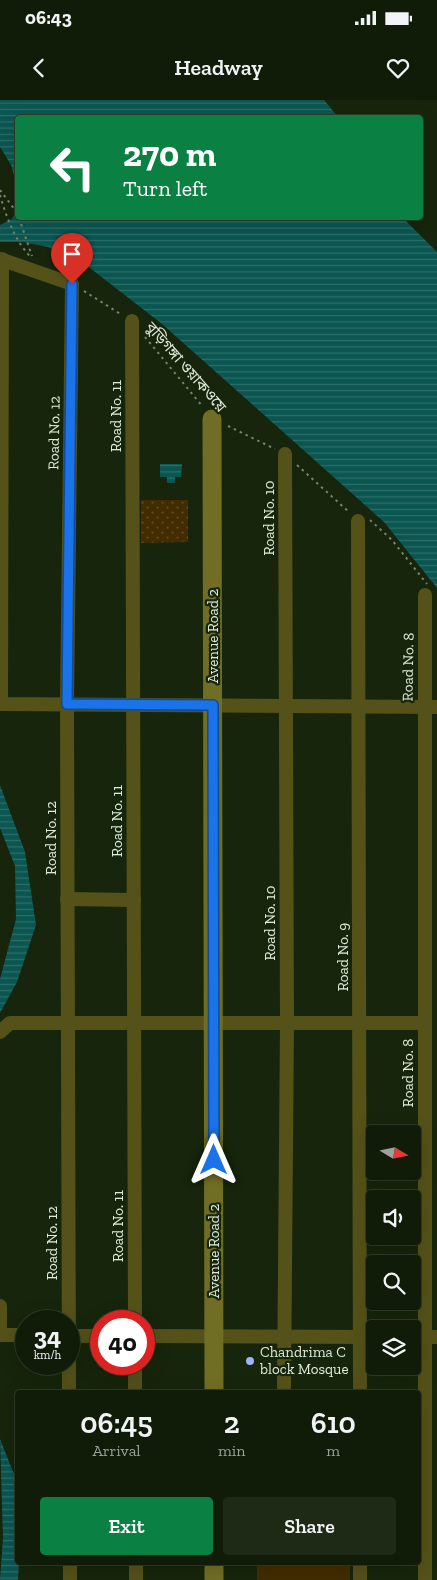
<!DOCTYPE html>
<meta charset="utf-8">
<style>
body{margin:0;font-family:"Zilla Slab","Noto Sans Bengali",serif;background:#1e2916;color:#f1f3f6;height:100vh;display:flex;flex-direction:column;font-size:19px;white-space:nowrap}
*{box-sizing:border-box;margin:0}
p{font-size:16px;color:#9ca19c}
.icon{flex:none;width:28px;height:28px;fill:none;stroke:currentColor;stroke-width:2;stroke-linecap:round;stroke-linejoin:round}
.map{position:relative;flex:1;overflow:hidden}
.side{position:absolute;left:15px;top:1290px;width:406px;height:175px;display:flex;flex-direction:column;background:#101c08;border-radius:5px;box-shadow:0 5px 20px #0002,0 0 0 1px #303a29}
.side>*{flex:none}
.guide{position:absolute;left:15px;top:15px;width:408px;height:105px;border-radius:5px;box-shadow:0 5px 20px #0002,0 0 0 1px #303a29;background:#0b8043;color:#fff;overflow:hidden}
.needle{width:32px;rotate:100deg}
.fabs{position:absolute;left:366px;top:1025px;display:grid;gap:10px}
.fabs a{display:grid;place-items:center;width:55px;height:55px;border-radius:5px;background:#101c08;box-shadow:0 5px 20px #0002,0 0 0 1px #303a29;font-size:25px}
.speed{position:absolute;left:15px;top:1210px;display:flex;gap:10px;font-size:25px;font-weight:700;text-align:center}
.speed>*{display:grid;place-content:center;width:65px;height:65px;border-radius:50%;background:#101c08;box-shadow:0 5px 20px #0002,0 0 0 1px #303a29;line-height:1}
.speed small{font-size:12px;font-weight:400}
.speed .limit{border:8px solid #d22;background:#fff;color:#111}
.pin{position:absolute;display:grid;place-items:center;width:42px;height:42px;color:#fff;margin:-51px -21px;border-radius:50% 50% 50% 0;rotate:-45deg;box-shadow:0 0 5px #0007}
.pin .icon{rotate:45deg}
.me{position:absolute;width:55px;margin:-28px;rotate:0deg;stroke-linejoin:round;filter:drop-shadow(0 0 4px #0008)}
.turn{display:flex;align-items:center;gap:18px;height:105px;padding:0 25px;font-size:22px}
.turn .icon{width:65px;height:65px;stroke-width:2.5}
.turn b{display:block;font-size:35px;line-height:42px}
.eta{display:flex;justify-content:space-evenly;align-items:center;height:85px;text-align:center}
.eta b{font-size:30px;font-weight:600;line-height:35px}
.cta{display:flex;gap:10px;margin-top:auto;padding:10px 25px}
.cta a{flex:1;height:58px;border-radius:5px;background:#0b8043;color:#fff;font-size:20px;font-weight:600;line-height:58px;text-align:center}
.cta a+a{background:#1e2916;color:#f1f3f6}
.status{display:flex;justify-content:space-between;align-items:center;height:35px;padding:0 25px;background:#101c08;direction:ltr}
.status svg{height:14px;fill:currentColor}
header{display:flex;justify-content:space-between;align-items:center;height:65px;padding:0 25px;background:#101c08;font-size:22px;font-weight:600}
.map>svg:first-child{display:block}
.grass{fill:url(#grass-dots)}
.pitch{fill:#422c00}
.water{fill:url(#water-rules)}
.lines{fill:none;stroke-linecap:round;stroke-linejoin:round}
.path{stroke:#76836e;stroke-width:2;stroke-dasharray:2.5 4;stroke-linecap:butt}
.street{stroke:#545218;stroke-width:14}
.secondary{stroke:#706d24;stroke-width:19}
.route-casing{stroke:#114b97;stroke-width:12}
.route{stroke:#1a73e8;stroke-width:9}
.poi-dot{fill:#9bb4fd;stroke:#16250b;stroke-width:2}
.labels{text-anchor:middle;stroke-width:4.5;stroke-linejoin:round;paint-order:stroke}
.street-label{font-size:15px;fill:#dfeada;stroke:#16250b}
.poi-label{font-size:15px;fill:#dfeada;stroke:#16250b;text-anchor:start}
</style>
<div class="status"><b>06:43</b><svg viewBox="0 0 49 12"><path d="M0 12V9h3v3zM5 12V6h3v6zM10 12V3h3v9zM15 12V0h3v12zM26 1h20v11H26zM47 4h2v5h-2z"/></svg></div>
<header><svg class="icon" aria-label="back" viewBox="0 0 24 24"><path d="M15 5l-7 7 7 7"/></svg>Headway<svg class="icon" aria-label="heart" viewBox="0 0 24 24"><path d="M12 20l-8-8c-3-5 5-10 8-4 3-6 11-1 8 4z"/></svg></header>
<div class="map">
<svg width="437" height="1480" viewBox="0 0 437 1480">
<defs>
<pattern id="grass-dots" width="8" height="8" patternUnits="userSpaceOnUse" patternTransform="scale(1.25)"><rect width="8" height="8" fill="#422c00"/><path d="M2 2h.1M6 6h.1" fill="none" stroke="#5d4b25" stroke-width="1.8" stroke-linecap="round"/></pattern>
<pattern id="water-rules" width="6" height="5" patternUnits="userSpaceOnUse" patternTransform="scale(1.25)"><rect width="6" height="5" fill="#0b5651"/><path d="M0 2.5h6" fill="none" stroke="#2e6e69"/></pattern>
</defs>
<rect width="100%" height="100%" fill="#16250b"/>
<polygon class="grass" points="141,400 188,400 188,442 141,443"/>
<rect class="pitch" x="257" y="1463" width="93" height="17"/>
<g class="water">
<polygon points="0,0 324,0 338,17 18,18 17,86 11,65 0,47"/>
<polygon points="17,110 18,118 403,118 437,152 437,488 384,422 162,224 81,161 48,147 22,142 0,142 0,125 12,119"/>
<polygon points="160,364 182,364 181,377 175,377 175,383 167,383 167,377 160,377"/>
<polygon points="0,685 25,752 36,825 17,882 0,913 0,879 16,819 15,766 0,728"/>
<polygon points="0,1339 14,1374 17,1393 18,1462 19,1463 18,1480 0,1480 3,1438"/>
</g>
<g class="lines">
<g class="path">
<polyline points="0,90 18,114"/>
<path d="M0,95C6,116 15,141 30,156"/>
<polyline points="19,118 32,156"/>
<polyline points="84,191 122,215"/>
<polyline points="145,237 203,307"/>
<polyline points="228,326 275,349"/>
<polyline points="297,365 349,412"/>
<polyline points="370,420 392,440 427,484"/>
</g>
<g class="street">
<polyline points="0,159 72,184 67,604 69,1292"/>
<polyline points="2,159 1,604 437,607"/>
<polyline points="132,221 135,1221"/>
<polyline points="358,421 360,1292"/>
<polyline points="67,799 134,800"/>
<polyline points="0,932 10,923 424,923"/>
<polyline points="0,1206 0,1235 26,1235"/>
<polyline points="69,1236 101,1236"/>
<polyline points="144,1236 375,1237"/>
<polyline points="412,1237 437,1237"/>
<polyline points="135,1264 135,1292"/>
<polyline points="284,1292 287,923 285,354"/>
<polyline points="70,1462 70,1480"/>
<polyline points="136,1462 136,1480"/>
<polyline points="360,1462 360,1480"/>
<polyline points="425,1480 425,495"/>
</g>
<g class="secondary">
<polyline points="212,319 214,1292"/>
<polyline points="214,1462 214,1480"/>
</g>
</g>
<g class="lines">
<g class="route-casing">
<polyline id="route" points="72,184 67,604 213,605 214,1060"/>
</g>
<use href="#route" class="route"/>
</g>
<circle class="poi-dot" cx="250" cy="1261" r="5"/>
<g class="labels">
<g class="street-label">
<text transform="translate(186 267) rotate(49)" y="5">বুড়িগঙ্গা ওয়াকওয়ে</text>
<text transform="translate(116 316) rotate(-90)" y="5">Road No. 11</text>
<text transform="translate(54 333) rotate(-89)" y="5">Road No. 12</text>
<text transform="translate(269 418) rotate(-90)" y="5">Road No. 10</text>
<text transform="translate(213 536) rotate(-90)" y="5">Avenue Road 2</text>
<text transform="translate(408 567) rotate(-89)" y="5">Road No. 8</text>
<text transform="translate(117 721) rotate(-90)" y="5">Road No. 11</text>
<text transform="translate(51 738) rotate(-90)" y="5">Road No. 12</text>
<text transform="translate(270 823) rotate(-90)" y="5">Road No. 10</text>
<text transform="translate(343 857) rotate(-90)" y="5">Road No. 9</text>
<text transform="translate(408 973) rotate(-90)" y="5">Road No. 8</text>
<text transform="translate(118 1126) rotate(-90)" y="5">Road No. 11</text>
<text transform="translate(52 1143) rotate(-90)" y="5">Road No. 12</text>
<text transform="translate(214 1151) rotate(-90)" y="5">Avenue Road 2</text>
</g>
<g class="poi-label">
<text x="260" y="1257">Chandrima C<tspan x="260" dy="17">block Mosque</tspan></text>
</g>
</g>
</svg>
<div class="fabs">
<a><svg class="needle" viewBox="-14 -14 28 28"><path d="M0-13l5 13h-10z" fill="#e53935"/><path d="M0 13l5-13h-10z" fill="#9ca19c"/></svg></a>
<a><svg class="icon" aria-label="sound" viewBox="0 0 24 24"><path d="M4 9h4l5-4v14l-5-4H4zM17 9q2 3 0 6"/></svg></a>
<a><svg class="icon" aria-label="search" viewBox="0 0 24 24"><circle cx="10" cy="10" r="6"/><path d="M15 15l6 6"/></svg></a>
<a><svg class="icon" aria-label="layers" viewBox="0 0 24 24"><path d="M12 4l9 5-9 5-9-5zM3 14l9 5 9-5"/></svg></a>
</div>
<div class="speed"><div>34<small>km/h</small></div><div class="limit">40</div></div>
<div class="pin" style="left:72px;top:184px;background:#d93025"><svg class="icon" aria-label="arrive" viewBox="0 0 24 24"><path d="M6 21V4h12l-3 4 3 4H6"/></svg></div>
<svg class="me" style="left:214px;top:1060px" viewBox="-20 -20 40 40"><path d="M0-17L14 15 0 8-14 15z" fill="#1a73e8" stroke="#fff" stroke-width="4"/></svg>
<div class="guide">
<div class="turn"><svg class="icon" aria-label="left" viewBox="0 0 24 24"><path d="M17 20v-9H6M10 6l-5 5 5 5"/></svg><div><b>270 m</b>Turn left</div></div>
</div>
<section class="side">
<div class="eta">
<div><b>06:45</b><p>Arrival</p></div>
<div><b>2</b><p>min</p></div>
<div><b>610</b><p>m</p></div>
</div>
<div class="cta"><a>Exit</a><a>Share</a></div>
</section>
</div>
